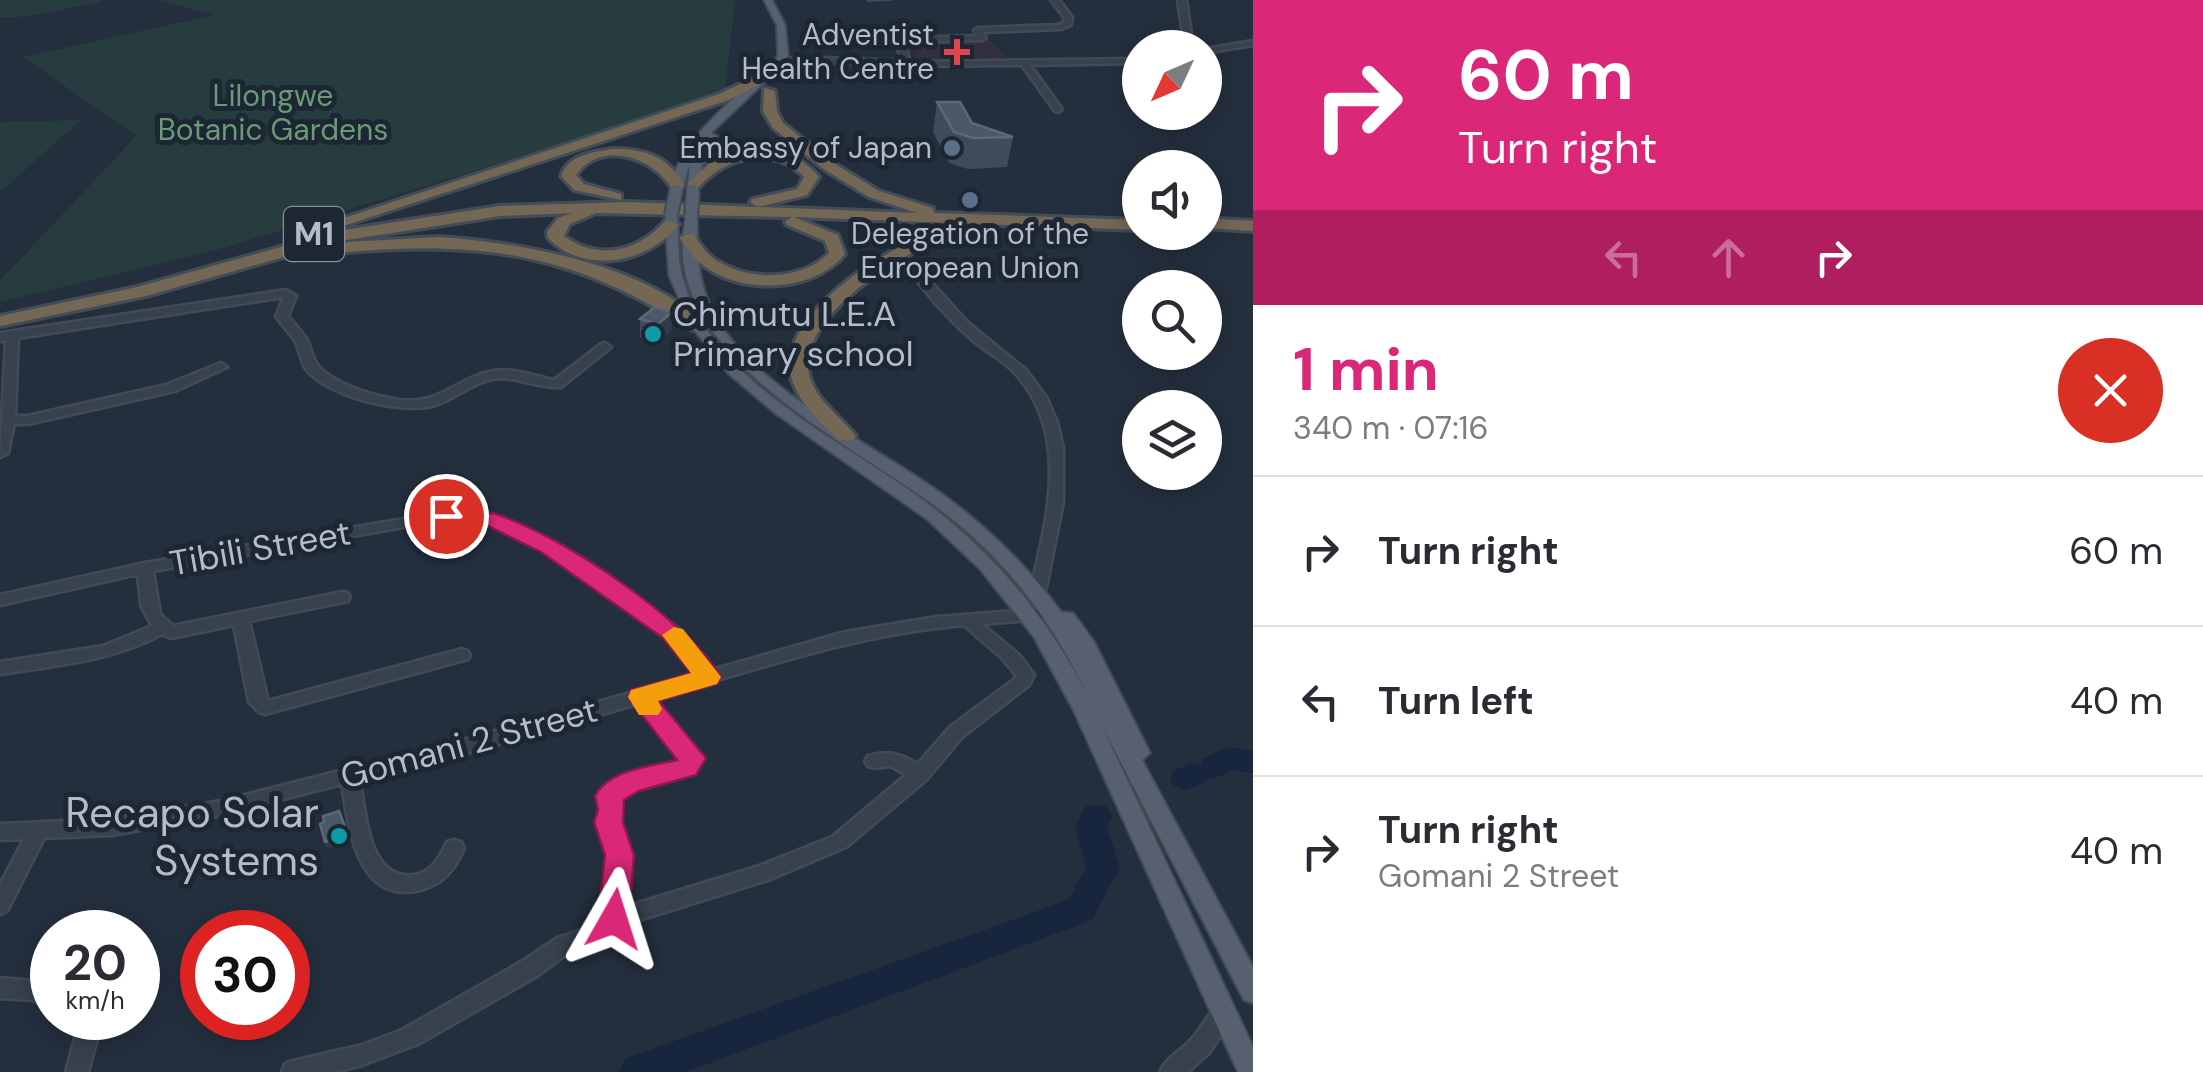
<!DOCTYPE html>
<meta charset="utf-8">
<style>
body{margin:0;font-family:"DM Sans",sans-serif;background:#f7f7f7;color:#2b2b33;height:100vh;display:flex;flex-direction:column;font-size:38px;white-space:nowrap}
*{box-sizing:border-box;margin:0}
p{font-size:32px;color:#7c7c81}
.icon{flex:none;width:55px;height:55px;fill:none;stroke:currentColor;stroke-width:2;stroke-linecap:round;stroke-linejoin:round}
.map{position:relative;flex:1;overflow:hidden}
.drawer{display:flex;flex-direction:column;background:#fff;width:950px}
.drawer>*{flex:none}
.top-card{background:#db2777;color:#fff;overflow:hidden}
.needle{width:65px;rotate:226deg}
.tools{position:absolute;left:1122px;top:30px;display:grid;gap:20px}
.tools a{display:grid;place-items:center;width:100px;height:100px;border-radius:50%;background:#fff;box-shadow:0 5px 25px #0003;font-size:50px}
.speed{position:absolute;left:30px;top:910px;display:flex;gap:20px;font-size:50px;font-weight:700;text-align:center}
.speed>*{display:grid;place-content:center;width:130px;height:130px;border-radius:50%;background:#fff;box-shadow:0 5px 25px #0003;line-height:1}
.speed small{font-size:25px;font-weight:400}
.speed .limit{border:15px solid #d22;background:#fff;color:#111}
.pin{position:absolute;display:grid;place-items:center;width:85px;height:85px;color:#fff;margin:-42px;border:5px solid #fff;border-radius:50%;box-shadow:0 2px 10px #0007}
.me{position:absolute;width:110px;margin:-55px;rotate:6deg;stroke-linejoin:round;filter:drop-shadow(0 0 8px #0008)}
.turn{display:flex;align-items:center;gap:35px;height:210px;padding:0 40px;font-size:45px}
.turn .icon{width:130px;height:130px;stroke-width:2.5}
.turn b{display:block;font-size:70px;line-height:85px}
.lanes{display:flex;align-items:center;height:95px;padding:0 40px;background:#0003;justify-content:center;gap:50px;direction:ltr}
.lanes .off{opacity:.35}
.round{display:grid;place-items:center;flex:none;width:105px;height:105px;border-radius:52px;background:#f7f7f7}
.head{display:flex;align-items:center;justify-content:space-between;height:170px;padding:0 40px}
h1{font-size:60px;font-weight:700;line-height:75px;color:#db2777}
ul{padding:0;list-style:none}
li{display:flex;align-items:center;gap:30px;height:150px;padding:0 40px;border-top:2px solid #e1e1e2}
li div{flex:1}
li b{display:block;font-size:38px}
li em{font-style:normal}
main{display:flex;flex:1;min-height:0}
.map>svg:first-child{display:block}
.medical{fill:#32303f}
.green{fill:#263c3f}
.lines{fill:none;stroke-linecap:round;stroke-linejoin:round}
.river{fill:#17263c;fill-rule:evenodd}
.minor-casing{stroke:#414a57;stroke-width:5}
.major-casing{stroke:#414a57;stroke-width:4}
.highway-casing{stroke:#434c59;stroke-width:6}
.minor{fill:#38414e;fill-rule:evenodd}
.major{fill:#56606e;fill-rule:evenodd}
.highway{fill:#746855;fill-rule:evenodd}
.major-bridge-casing{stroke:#414a57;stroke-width:16;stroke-linecap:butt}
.major-bridge{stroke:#56606e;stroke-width:12}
.wall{fill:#3f4b5c}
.shaded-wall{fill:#2f3b4b}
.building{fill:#4b5868;stroke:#5c6777;stroke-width:2.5}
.route{fill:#db2777;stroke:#8e194d;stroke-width:2.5}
.slow{fill:#f59e0b}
.health-dot{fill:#e0444e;stroke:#1d2633;stroke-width:4}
.service-dot{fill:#5c6f8a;stroke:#1d2633;stroke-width:4}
.culture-dot{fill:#0f9aa8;stroke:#1d2633;stroke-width:4}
.labels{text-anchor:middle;stroke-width:10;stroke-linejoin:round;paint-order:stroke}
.far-poi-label{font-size:30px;fill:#b4bcc9;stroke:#1d2633;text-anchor:end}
.far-park-label{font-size:30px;fill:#6b9a76;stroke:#1d2633}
.shield{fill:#1d2633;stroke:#878f9c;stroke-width:2.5}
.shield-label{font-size:32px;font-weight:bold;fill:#b4bcc9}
.poi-label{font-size:35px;fill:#b4bcc9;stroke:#1d2633;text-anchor:start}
.street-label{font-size:35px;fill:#b4bcc9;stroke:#1d2633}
.near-poi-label{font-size:42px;fill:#b4bcc9;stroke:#1d2633;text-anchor:end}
</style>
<main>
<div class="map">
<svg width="1253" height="1072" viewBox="0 0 1253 1072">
<rect width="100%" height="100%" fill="#242f3e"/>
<polygon class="medical" points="990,40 1010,62 916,62 912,41"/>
<g class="green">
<polygon points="0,0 100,0 103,1 31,16 0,18"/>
<polygon points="158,0 735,0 725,90 667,112 213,251 0,302 0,281 136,136 23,57 214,15"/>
<polygon points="81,120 0,192 0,122"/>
</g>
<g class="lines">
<g class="river">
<polygon points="1227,747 1253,751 1253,773 1232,770 1214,779 1208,777 1204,783 1185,790 1174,786 1170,778 1174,770 1193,763 1200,765 1203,759"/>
<polygon points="1096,804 1107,807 1112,816 1107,827 1120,867 1092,920 686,1072 619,1072 625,1059 638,1054 1068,900 1086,867 1075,827 1085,807"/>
</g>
<g class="minor-casing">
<g id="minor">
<polygon points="1051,0 1059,0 1072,17 1071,25 1061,29 983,32 986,38 982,40 904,42 910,62 1140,59 1140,63 1030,65 1062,109 1058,112 1055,111 1022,65 907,66 794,61 790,59 794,57 902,61 895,40 899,38 977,36 974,30 978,28 1059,25 1064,22 1064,17"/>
<polygon points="1178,0 1186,0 1193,48 1185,48"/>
<polygon points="1253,41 1253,45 1205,53 1205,49"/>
<path d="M917,270L921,271L967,322L1026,370L1046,397L1057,422L1063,448V502L1046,588H1034L1032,584C1048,515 1069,435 1017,375C1006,362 988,353 975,342C951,322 930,298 911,273Z"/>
<path d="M286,290L296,296L288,316C294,324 302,332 307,340C312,350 312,360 320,368C339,388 401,407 429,398C451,391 469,375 493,371C513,368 533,376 554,380L601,344L605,343L611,347L561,387C538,389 516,375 492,379C472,383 456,398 436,405C403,415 328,397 306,369C300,360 300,350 295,341C289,332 282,325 276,316L284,297L18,338L15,416H28L166,385L221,363L227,367L175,391L28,424H14L8,453L0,457L6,340L0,341V333Z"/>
<path d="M460,512L497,517L554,544L678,628L712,670L845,632L937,617L1052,608L1060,613L1052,618L982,624L1020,656L1034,675L1029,685L962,737L927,779L846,847L768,880L620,926L594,943L571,951L537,976L418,1044L362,1065L336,1072H282L285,1064L293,1061L362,1045L402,1030L521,962L557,938L581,930L604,915L609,855L598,821L603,810L600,796L602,791L623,777L680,763L683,759L637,704L478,750L360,780C365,811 368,881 414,875C432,872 440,857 447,842L454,840L461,842L464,848C455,869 444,884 420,890C357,905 349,828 342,784L221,815L112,835L44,838L7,911L0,914V885L24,839L0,840V824L112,819L221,801L478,736L697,674L666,636L544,550L489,524L460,520L427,523L153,571L160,614L173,626L342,592L348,593L350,597L348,601L249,621L268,701L462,649L468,651L470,655L468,659L265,714L259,712L249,702L234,625L171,638L162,634C112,661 55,666 0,674V662L103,646L152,626L141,605L138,574L0,605V595L145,563L427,515ZM964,625L1001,657L1016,675V678L950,727L918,764C900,754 888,750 868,756L865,761L868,766L874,768L891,766L906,775L832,837L756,867L625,907L629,855L618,821L621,810L619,799L636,788L692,773L702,759L653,699C755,670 857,634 964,625Z"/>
<polygon points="0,978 34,981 52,989 52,1009 32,1000 0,998"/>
<path d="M1224,1003L1232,1006L1235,1013L1209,1053L1188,1072H1160C1166,1058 1179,1052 1190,1041C1202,1029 1208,1010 1224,1003Z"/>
<polygon points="67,1018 93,1018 100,1028 88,1072 66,1072 77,1031"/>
</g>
</g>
<g class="major-casing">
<g id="major">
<path d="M764,0H772L785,25L788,56L772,75L711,133L717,136L702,165L697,193L687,191L690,165L702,145L688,169L682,191L672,193C670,141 746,93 778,56L777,25Z"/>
<path d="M671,211L677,215C679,234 677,257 682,276C714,391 856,444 941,514C1003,564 1052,625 1088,696C1056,628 1014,570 956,522C868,449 649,357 687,214L697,217C697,253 697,281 714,314C753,386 862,439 929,485C979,519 1025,563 1061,612L1073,613L1094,642L1150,753L1142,760L1253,967V1003L1244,1000L1101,724L1253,1047V1072H1238L1074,711L1034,637L980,569L927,519L775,413L729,374L691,326L669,275L665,215Z"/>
</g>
</g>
<g class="highway-casing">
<g id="highway">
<polygon points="770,70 776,74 774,77 729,100 337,228 323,225 719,94"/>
<path d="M764,88L775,91L777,111L783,123L835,164L879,191L933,208L934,213L1140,220V230L794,217L838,235L845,254C814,293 737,296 699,262C691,255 685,245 679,237L693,234C699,242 705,252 714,259C747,281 800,282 829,253L825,241L787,225L785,222L792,217L596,213L570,224L564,236C598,261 638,252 665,221L679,224C649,263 585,276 548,238L547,232L558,218L572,213L500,216L340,241L146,296L0,326V316L137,287L338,231L500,206L627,202L917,213L869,197L825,170L773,128L763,111Z"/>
<path d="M613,149C645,149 669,156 684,186L672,189C653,156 600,140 576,175L584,184L621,194V200L574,190L561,176C568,155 593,152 613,149Z"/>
<path d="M752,150C780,150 801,155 819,177L807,195L758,207L750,202L753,199L797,189L804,177C774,145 726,156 699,187L687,184L713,160Z"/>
<polygon points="1205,218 1253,221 1253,231 1205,228"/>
<path d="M981,224L987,226V232C967,237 946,239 927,246C886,263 805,318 808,368C811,398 840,415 856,436L853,440H839C820,422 794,399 790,371C784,317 870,259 913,241C934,232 958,228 981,224Z"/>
<path d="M440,237C521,243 646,264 705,325L696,330L690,329C576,254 481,240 347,252L339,247L347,242Z"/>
</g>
</g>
<use href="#minor" class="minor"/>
<use href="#major" class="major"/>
<use href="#highway" class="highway"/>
<g class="major-bridge-casing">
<g id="major-bridge">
<polyline points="671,215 676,191"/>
<polyline points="691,217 693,191"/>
</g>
</g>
<use href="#major-bridge" class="major-bridge"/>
</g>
<g class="wall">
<polygon points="866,0 892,0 892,1 867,2"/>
<polygon points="937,102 972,123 1013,137 1007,167 968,169 949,163 933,132"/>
<polygon points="672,312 672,330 658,342 640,337 640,319"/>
</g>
<g class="shaded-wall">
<polygon points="672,312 672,330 658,342 658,324"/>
<polygon points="348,835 350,842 327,849 325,842"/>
</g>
<g class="building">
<polygon points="937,102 960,102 972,123 1013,137 973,138 954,132"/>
<polygon points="655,307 672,312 658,324 640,319"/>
<polygon points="339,811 348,835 325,842 320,824 324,822 323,816"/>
</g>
<path class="route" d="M446,510C463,511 483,509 499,515C565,538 685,618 721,677L717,684L659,701L706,758L696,775L639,791L624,800L623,822L634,855L629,919L625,928L614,932L602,928L598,919L605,855L594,822L598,810L595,796C608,770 651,766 677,760L628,697L631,690L691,673L663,638L541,552L488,526L438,521L435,516Z"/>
<polygon class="slow" points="674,627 683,629 721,677 717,684 658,701 662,709 658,715 639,715 628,697 631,690 691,673 662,635"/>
<path class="health-dot" d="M952 37h10v10h10v10h-10v10h-10v-10h-10v-10h10z"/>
<g class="service-dot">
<circle cx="952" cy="148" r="10"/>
<circle cx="970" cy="200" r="10"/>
</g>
<g class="culture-dot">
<circle cx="653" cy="334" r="10"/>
<circle cx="339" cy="836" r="10"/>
</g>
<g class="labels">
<g class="far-poi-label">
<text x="934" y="45">Adventist<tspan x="934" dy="34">Health Centre</tspan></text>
<text x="932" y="158">Embassy of Japan</text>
<text x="970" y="244" text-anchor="middle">Delegation of the<tspan x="970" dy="34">European Union</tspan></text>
</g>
<g class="far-park-label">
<text x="273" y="106">Lilongwe<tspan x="273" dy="34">Botanic Gardens</tspan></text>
</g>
<rect class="shield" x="284" y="207" width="60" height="54" rx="8"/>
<g class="shield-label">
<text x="314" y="245">M1</text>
</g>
<g class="poi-label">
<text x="673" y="326">Chimutu L.E.A<tspan x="673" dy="40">Primary school</tspan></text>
</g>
<g class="street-label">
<text transform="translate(260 548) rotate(-10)" y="12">Tibili Street</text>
<text transform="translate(469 743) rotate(-15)" y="12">Gomani 2 Street</text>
</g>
<g class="near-poi-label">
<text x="319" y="827">Recapo Solar<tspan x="319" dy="48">Systems</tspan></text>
</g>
</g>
</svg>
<div class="tools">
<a><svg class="needle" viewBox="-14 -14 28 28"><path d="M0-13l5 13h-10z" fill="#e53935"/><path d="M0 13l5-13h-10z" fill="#7c7c81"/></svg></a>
<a><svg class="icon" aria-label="sound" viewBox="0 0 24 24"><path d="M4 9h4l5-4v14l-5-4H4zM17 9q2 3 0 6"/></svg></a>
<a><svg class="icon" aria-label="search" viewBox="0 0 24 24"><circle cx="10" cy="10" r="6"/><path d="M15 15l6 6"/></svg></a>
<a><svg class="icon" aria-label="layers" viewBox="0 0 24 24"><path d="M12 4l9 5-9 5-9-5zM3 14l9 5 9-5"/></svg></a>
</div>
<div class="speed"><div>20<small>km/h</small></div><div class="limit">30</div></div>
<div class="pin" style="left:446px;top:516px;background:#d93025"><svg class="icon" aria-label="arrive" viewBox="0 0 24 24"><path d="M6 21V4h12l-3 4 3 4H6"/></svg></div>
<svg class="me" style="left:614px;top:919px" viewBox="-20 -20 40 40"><path d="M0-17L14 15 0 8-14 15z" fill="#db2777" stroke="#fff" stroke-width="4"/></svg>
</div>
<section class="drawer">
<div class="top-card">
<div class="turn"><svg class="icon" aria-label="right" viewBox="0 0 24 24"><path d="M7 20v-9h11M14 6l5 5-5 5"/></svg><div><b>60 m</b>Turn right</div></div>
<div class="lanes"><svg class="icon off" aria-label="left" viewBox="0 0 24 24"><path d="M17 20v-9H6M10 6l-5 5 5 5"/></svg><svg class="icon off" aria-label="ahead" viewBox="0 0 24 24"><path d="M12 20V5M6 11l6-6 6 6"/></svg><svg class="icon" aria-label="right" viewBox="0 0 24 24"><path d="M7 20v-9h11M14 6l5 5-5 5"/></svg></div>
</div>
<div class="head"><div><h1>1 min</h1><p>340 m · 07:16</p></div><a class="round" style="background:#d93025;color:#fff"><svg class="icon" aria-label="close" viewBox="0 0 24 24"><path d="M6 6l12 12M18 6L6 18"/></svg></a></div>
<ul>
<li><svg class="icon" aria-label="right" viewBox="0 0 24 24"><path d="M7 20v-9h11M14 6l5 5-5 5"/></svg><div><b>Turn right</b></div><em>60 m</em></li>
<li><svg class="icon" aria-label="left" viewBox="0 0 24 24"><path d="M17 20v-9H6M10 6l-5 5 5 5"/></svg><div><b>Turn left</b></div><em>40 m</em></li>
<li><svg class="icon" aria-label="right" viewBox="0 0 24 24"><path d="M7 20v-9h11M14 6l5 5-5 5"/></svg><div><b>Turn right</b><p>Gomani 2 Street</p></div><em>40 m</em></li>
</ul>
</section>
</main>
